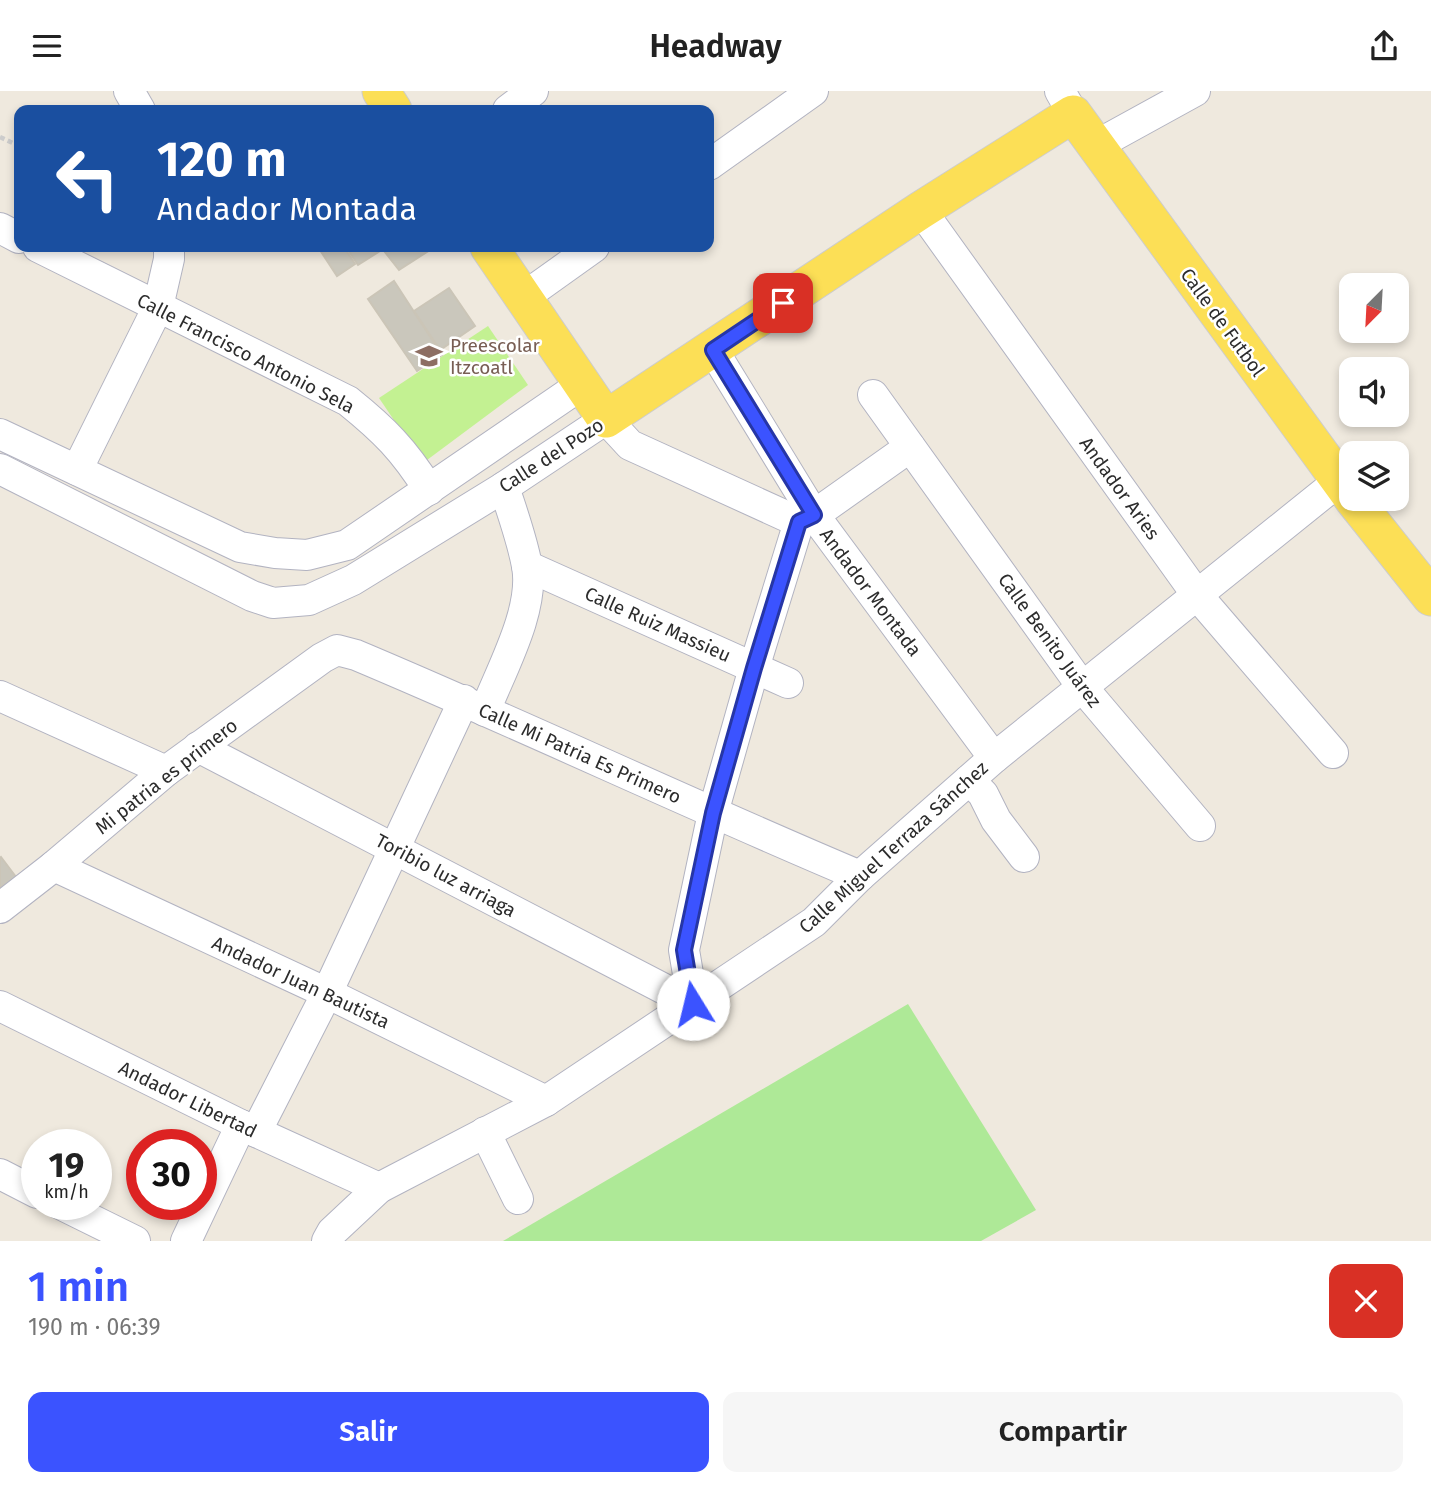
<!DOCTYPE html>
<html lang="es">
<meta charset="utf-8">
<style>
body{margin:0;font-family:"Fira Sans",sans-serif;background:#f6f6f6;color:#222;height:100vh;display:flex;flex-direction:column;font-size:26px;white-space:nowrap}
*{box-sizing:border-box;margin:0}
p{font-size:23px;color:#767676}
.icon{flex:none;width:38px;height:38px;fill:none;stroke:currentColor;stroke-width:2;stroke-linecap:round;stroke-linejoin:round}
.map{position:relative;height:1150px;overflow:hidden}
.drawer{display:flex;flex-direction:column;background:#fff;flex:1}
.drawer>*{flex:none}
.hud{position:absolute;left:14px;top:14px;width:700px;height:147px;border-radius:14px;box-shadow:0 4px 10px #0003;background:#1a4fa0;color:#fff;overflow:hidden}
.needle{width:46px;rotate:204deg}
.controls{position:absolute;left:1339px;top:182px;display:grid;gap:14px}
.controls a{display:grid;place-items:center;width:70px;height:70px;border-radius:14px;background:#fff;box-shadow:0 4px 10px #0003;font-size:35px}
.speed{position:absolute;left:21px;top:1038px;display:flex;gap:14px;font-size:35px;font-weight:700;text-align:center}
.speed>*{display:grid;place-content:center;width:91px;height:91px;border-radius:50%;background:#fff;box-shadow:0 4px 10px #0003;line-height:1}
.speed small{font-size:18px;font-weight:400}
.speed .limit{border:10px solid #d22;background:#fff;color:#111}
.pin{position:absolute;display:grid;place-items:center;width:60px;height:60px;color:#fff;margin:-30px;border-radius:14px;box-shadow:0 4px 10px #0006}
.me{position:absolute;width:77px;margin:-38px;rotate:351deg;stroke-linejoin:round;filter:drop-shadow(0 0 5px #0008)}
.turn{display:flex;align-items:center;gap:24px;height:147px;padding:0 28px;font-size:32px}
.turn .icon{width:91px;height:91px;stroke-width:2.5}
.turn b{display:block;font-size:49px;line-height:60px}
.round{display:grid;place-items:center;flex:none;width:74px;height:74px;border-radius:14px;background:#f6f6f6}
.summary{display:flex;align-items:center;justify-content:space-between;height:119px;padding:0 28px}
h1{font-size:42px;font-weight:600;line-height:52px;color:#3b53ff}
.button{display:flex;gap:14px;margin-top:auto;padding:14px 28px}
.button a{flex:1;height:80px;border-radius:14px;background:#3b53ff;color:#fff;font-size:28px;font-weight:600;line-height:80px;text-align:center}
.button a+a{background:#f6f6f6;color:#222}
header{display:flex;justify-content:space-between;align-items:center;height:91px;padding:0 28px;background:#fff;font-size:32px;font-weight:600}
.map>svg:first-child{display:block}
.green{fill:#aee997}
.pitch{fill:#c3f192}
.building{fill:#cac7bc;stroke:#cbc5b7;stroke-width:2}
.lines{fill:none;stroke-linecap:round;stroke-linejoin:round}
.minor-casing{stroke:#b2b3c1;stroke-width:32}
.major-casing{stroke:#ccc;stroke-width:39}
.path{stroke:#ccc;stroke-width:4.5;stroke-dasharray:5 3.5;stroke-linecap:butt}
.minor{stroke:#fff;stroke-width:30}
.major{stroke:#fcdf56;stroke-width:37}
.route-casing{stroke:#2636a6;stroke-width:18}
.route{stroke:#3b53ff;stroke-width:12}
.labels{text-anchor:middle;stroke-width:5;stroke-linejoin:round;paint-order:stroke}
.street-label{font-size:19px;fill:#2c2c2c;stroke:#fff}
.education-label{font-size:19px;fill:#785e54;stroke:#fff;text-anchor:start}
</style>
<header><svg class="icon" aria-label="menu" viewBox="0 0 24 24"><path d="M4 6h16M4 12h16M4 18h16"/></svg>Headway<svg class="icon" aria-label="share" viewBox="0 0 24 24"><path d="M12 15V3M7 8l5-5 5 5M5 13v7h14v-7"/></svg></header>
<div class="map">
<svg width="1431" height="1150" viewBox="0 0 1431 1150">
<rect width="100%" height="100%" fill="#efe9de"/>
<polygon class="green" points="908,913 1036,1119 981,1150 503,1150"/>
<polygon class="pitch" points="488,235 528,294 423,372 379,307"/>
<g class="building">
<polygon points="318,156 344,156 355,173 337,185"/>
<polygon points="346,156 377,156 380,160 358,174"/>
<polygon points="381,156 432,156 433,157 399,179"/>
<polygon points="394,190 442,264 417,280 368,208"/>
<polygon points="449,197 475,235 440,259 414,220"/>
<polygon points="1,766 16,786 0,797 0,767"/>
</g>
<g class="lines">
<g class="minor-casing">
<g id="minor">
<polyline points="129,0 140,19"/>
<polyline points="1060,0 1073,23"/>
<polyline points="508,19 533,0"/>
<polyline points="1095,55 1195,0"/>
<polyline points="709,74 813,0"/>
<polyline points="921,119 1197,504 1333,662"/>
<polyline points="0,137 19,147"/>
<path d="M38,156L348,310C384,339 404,359 429,399"/>
<polyline points="524,206 594,156"/>
<polyline points="713,259 814,424 994,667"/>
<polyline points="873,304 1083,597 1200,735"/>
<polyline points="0,343 240,456 275,462 307,464 347,454 584,292"/>
<polyline points="0,378 252,505 273,512 309,509 353,489 504,396 606,328 630,354 799,431 814,424 910,356"/>
<polyline points="77,379 158,216 169,168 169,156"/>
<polyline points="527,475 788,592"/>
<polyline points="0,605 166,680"/>
<path d="M485,620C501,579 535,519 527,475C522,448 512,421 504,396"/>
<polyline points="198,656 693,913"/>
<polyline points="969,689 983,703 996,729 1024,766"/>
<polyline points="54,775 327,902 546,1010"/>
<path d="M0,817L54,775L166,680L322,567L337,559L356,564C525,635 691,714 860,785"/>
<polyline points="693,913 684,859 713,722 754,577 799,431"/>
<polyline points="0,915 241,1034 379,1097"/>
<polyline points="256,1041 327,902 464,609"/>
<polyline points="485,1041 518,1108"/>
<polyline points="0,1083 37,1102"/>
<polyline points="60,1113 135,1150"/>
<polyline points="186,1150 241,1034"/>
<polyline points="327,1150 332,1141 379,1097 546,1010 814,831 860,785 994,667 1339,390"/>
</g>
</g>
<g class="major-casing">
<g id="major">
<polyline points="381,0 393,19"/>
<polyline points="489,156 606,328 921,119 1073,23 1351,405"/>
<polyline points="1353,408 1431,506"/>
</g>
</g>
<polyline class="path" points="0,46 19,55"/>
<use href="#minor" class="minor"/>
<use href="#major" class="major"/>
</g>
<g class="lines">
<g class="route-casing">
<polyline id="route" points="693,913 684,859 713,722 754,577 799,431 814,424 713,259 783,212"/>
</g>
<use href="#route" class="route"/>
</g>
<defs>
<g id="school-bare" transform="scale(2.1)"><path d="M0-5L7-2L0 1L-7-2ZM-4 1L0 2.5L4 1V4Q0 6-4 4Z" fill="#8d6e63" stroke="#fff" stroke-width="2.5" paint-order="stroke"/></g>
</defs>
<g fill-rule="evenodd">
<use href="#school-bare" x="429" y="265"/>
</g>
<g class="labels">
<g class="street-label">
<text transform="translate(1223 231) rotate(54)" y="7">Calle de Futbol</text>
<text transform="translate(246 262) rotate(27)" y="7">Calle Francisco Antonio Sela</text>
<text transform="translate(551 364) rotate(-33)" y="7">Calle del Pozo</text>
<text transform="translate(1120 397) rotate(54)" y="7">Andador Aries</text>
<text transform="translate(871 501) rotate(53)" y="7">Andador Montada</text>
<text transform="translate(658 533) rotate(24)" y="7">Calle Ruiz Massieu</text>
<text transform="translate(1050 549) rotate(54)" y="7">Calle Benito Juárez</text>
<text transform="translate(580 662) rotate(24)" y="7">Calle Mi Patria Es Primero</text>
<text transform="translate(166 685) rotate(-38)" y="7">Mi patria es primero</text>
<text transform="translate(893 756) rotate(-42)" y="7">Calle Miguel Terraza Sánchez</text>
<text transform="translate(446 784) rotate(28)" y="7">Toribio luz arriaga</text>
<text transform="translate(301 891) rotate(25)" y="7">Andador Juan Bautista</text>
<text transform="translate(188 1008) rotate(26)" y="7">Andador Libertad</text>
</g>
<g class="education-label">
<text x="450" y="261">Preescolar<tspan x="450" dy="22">Itzcoatl</tspan></text>
</g>
</g>
</svg>
<div class="controls">
<a><svg class="needle" viewBox="-14 -14 28 28"><path d="M0-13l5 13h-10z" fill="#e53935"/><path d="M0 13l5-13h-10z" fill="#767676"/></svg></a>
<a><svg class="icon" aria-label="sound" viewBox="0 0 24 24"><path d="M4 9h4l5-4v14l-5-4H4zM17 9q2 3 0 6"/></svg></a>
<a><svg class="icon" aria-label="layers" viewBox="0 0 24 24"><path d="M12 4l9 5-9 5-9-5zM3 14l9 5 9-5"/></svg></a>
</div>
<div class="speed"><div>19<small>km/h</small></div><div class="limit">30</div></div>
<div class="pin" style="left:783px;top:212px;background:#d93025"><svg class="icon" aria-label="arrive" viewBox="0 0 24 24"><path d="M6 21V4h12l-3 4 3 4H6"/></svg></div>
<svg class="me" style="left:693px;top:913px" viewBox="-20 -20 40 40"><circle r="19" fill="#fff"/><path d="M0-13L10 11 0 6-10 11z" fill="#3b53ff"/></svg>
<div class="hud">
<div class="turn"><svg class="icon" aria-label="left" viewBox="0 0 24 24"><path d="M17 20v-9H6M10 6l-5 5 5 5"/></svg><div><b>120 m</b>Andador Montada</div></div>
</div>
</div>
<section class="drawer">
<div class="summary"><div><h1>1 min</h1><p>190 m · 06:39</p></div><a class="round" style="background:#d93025;color:#fff"><svg class="icon" aria-label="close" viewBox="0 0 24 24"><path d="M6 6l12 12M18 6L6 18"/></svg></a></div>
<div class="button"><a>Salir</a><a>Compartir</a></div>
</section>
